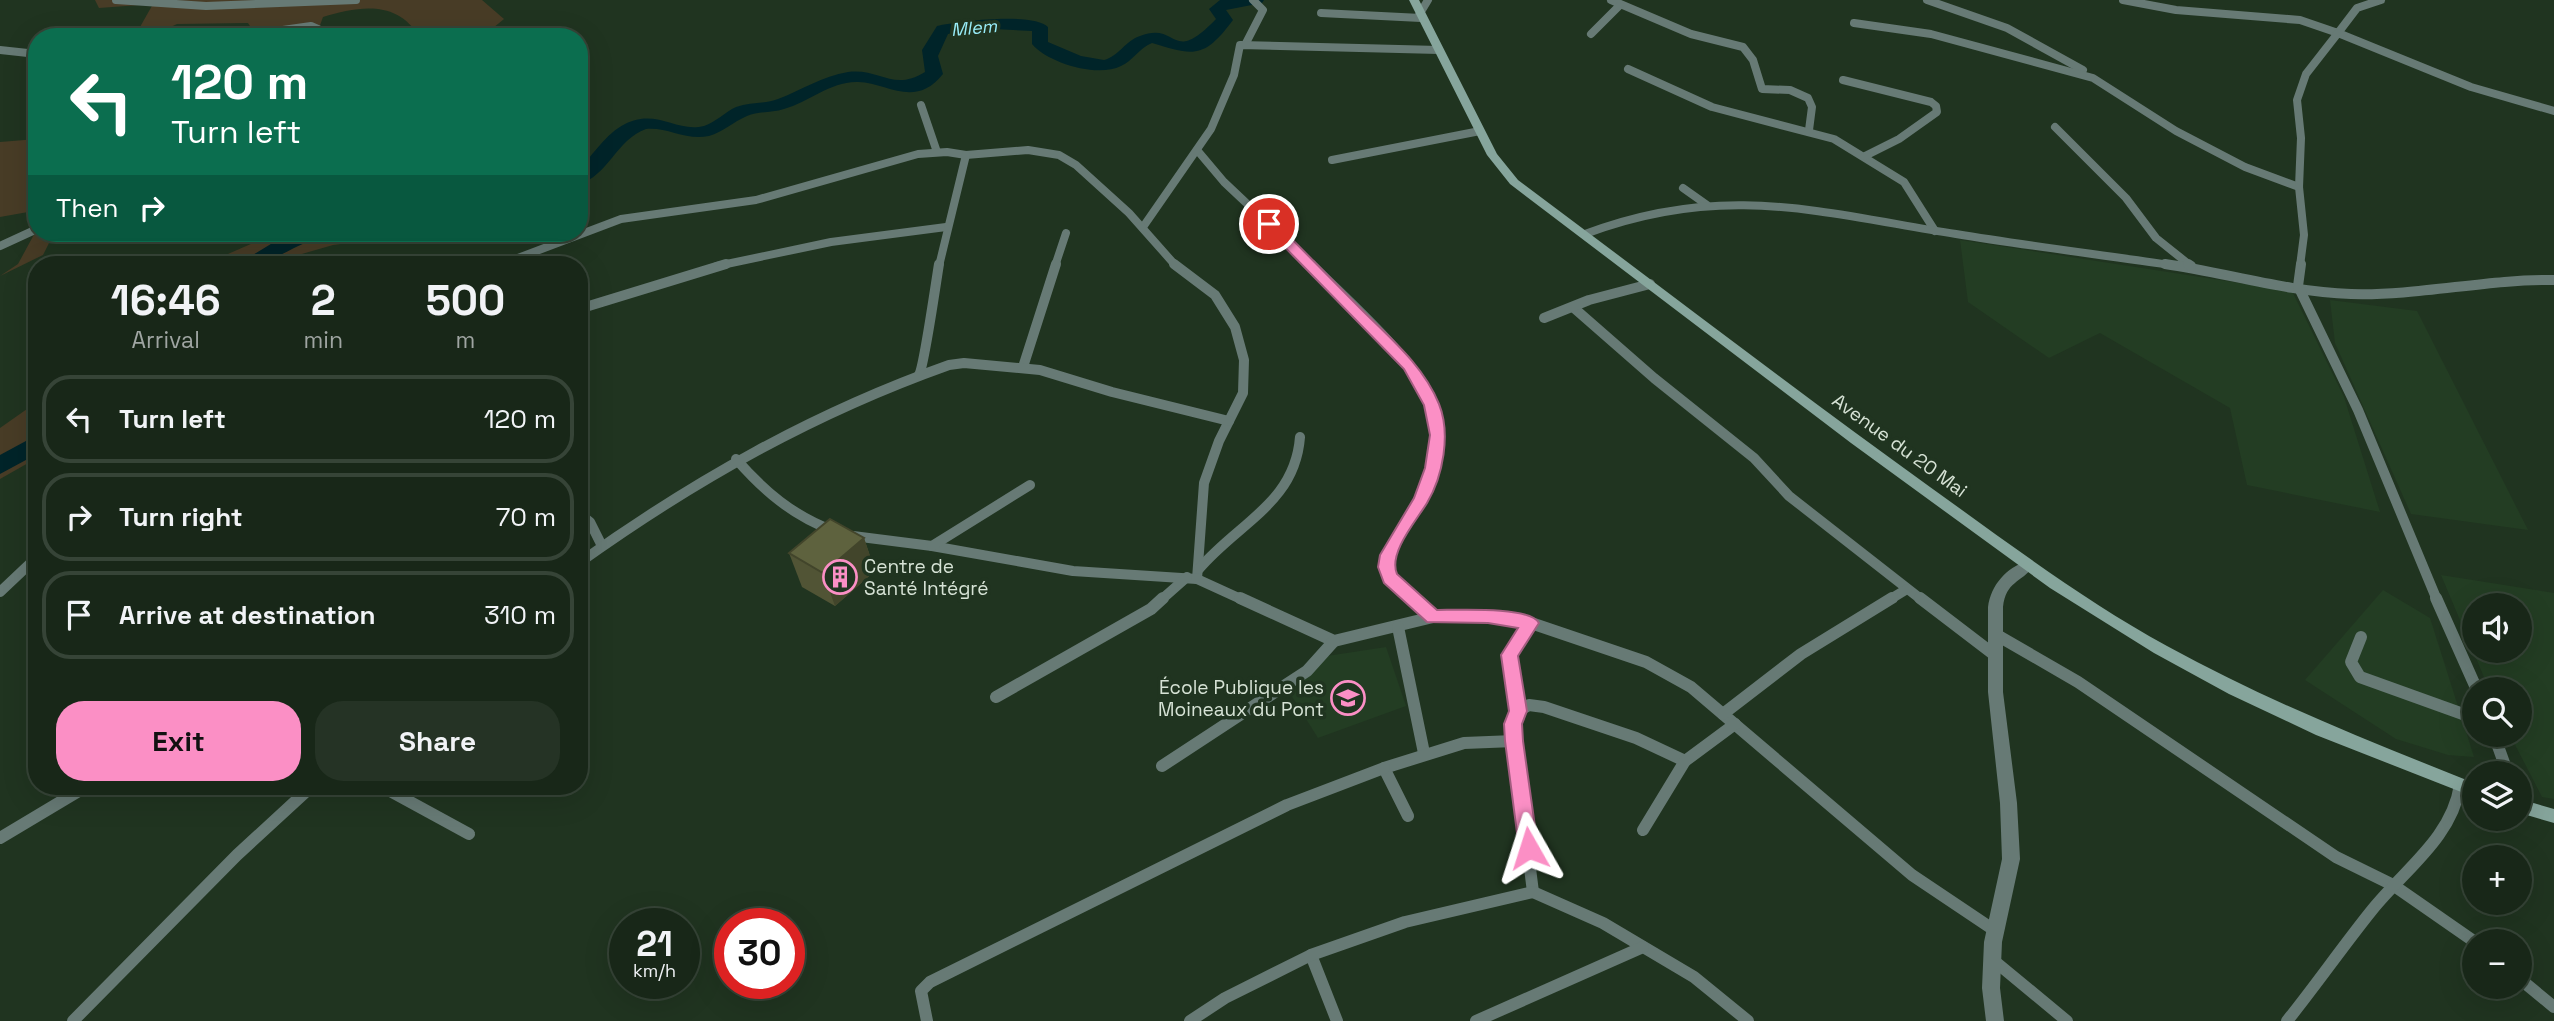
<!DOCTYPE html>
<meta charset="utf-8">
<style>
body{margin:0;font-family:"Space Grotesk",sans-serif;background:#253325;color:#f1f3f6;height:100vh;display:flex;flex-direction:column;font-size:26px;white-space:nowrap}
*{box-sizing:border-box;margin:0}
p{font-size:23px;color:#9fa5a2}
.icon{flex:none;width:38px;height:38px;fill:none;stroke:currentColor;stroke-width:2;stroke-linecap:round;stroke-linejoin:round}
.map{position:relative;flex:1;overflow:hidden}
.sheet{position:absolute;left:28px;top:256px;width:560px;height:539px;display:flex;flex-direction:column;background:#182718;border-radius:28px;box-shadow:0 7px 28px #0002,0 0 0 2px #364437}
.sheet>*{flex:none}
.top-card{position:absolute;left:28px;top:28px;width:560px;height:214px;border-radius:28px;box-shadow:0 7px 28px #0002,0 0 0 2px #364437;background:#0b6e4f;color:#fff;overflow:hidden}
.tools{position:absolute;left:2462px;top:593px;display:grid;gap:14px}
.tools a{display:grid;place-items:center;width:70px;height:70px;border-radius:50%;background:#182718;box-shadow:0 7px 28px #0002,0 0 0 2px #364437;font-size:35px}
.speed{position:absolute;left:609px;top:908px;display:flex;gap:14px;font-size:35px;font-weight:700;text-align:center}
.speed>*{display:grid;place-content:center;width:91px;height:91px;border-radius:50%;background:#182718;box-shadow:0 7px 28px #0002,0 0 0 2px #364437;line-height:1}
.speed small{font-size:18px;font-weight:400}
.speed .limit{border:10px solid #d22;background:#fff;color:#111}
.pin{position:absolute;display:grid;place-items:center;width:60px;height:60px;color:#fff;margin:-30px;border:4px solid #fff;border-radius:50%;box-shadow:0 2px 7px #0007}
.me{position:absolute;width:77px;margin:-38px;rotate:354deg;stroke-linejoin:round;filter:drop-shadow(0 0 5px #0008)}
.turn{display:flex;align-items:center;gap:24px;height:147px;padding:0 28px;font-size:32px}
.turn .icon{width:91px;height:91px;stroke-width:2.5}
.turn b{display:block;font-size:49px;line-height:60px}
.then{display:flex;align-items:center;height:66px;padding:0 28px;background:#0003;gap:14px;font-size:26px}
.eta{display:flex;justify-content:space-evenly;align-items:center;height:119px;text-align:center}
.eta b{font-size:42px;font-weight:700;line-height:49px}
.cta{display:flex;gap:14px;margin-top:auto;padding:14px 28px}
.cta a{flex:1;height:80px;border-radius:28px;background:#fb8fc5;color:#111;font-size:28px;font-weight:700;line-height:80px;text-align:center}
.cta a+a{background:#253325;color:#f1f3f6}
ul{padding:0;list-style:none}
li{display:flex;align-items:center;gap:21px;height:88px;margin:0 14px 10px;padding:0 14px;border:4px solid #364437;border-radius:28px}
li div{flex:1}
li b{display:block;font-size:26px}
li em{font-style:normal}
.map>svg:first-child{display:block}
.built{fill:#233d23;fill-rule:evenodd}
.green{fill:#483c26}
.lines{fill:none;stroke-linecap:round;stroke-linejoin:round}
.river{fill:#002429;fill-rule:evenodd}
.minor-far2{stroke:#677a75;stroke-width:8}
.minor-far1{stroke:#677a75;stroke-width:10}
.minor{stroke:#677a75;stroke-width:12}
.tertiary{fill:#677a75;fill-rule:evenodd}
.secondary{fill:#86a59c;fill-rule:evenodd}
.wall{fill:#515435}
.shaded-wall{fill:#42452b}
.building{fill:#5e623e;stroke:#42452b;stroke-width:2}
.route{fill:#fb8fc5;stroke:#a35d80;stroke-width:2}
.labels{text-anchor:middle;stroke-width:7;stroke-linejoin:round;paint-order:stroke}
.far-water-label{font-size:18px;font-style:italic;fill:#98ecf8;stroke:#203420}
.street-label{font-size:19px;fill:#d6e2d5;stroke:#203420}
.poi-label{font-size:19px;fill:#d6e2d5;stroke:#203420;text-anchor:start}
</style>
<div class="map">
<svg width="2554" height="1021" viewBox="0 0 2554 1021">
<rect width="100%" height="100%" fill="#203420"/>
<g class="built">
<polygon points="1960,240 2292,291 2344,397 2380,512 2247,485 2230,408 2100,333 2049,358 1968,302"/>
<polygon points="2330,300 2417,311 2528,530 2411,514 2335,343"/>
<path d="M2441,575L2554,593V799L2542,797L2510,735H2520V690L2489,689ZM2474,606H2520V651H2474Z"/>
<polygon points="2383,590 2430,618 2474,757 2448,755 2396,739 2305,680"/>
<polygon points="1386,647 1406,706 1318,738 1288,690 1327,656"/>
</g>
<g class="green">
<path d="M95,0H482L504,19L482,37H419C398,0 359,6 323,17L319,28L357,30L370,37H257L248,23L177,24L149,37H140V27L153,4L99,8Z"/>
<polygon points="37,139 37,215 28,212 0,217 0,142"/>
<polygon points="37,229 37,233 54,233 43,255 0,276 18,264"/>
<polygon points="276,233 428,233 333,245 267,264 205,264"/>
<polygon points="37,402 37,458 0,479 0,428"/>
</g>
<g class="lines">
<g class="river">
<path d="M1220,0H1264L1262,3L1226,10L1233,20C1204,59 1194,56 1152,43C1139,48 1133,61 1121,66C1097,78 1048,63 1032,44V31L993,29L948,34L938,56L943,74C915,109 888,83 858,82C831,81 809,102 784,109C772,113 758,111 747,116C733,122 723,132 709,136C686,141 668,127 646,129C617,139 607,177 579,184V168C595,154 605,134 625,124C657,108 676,133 704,126C716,122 725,112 736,107C750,102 765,104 778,99C802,90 822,76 848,72C880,68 893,92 925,72L922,50L937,26C958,21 1034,12 1048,27V42L1081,56L1104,60C1119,56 1125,41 1140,36C1179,21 1170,67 1216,19L1209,9Z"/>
<path d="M289,233H325L322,237C289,246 273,266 238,264Z"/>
<polygon points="37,435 37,454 0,474 0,455"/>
</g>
<g class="minor-far2">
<polyline points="116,0 206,6 356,0"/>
<polyline points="1611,0 1691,34 1743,47 1753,60 1762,89 1790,90 1808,98 1812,107 1809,130"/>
<polyline points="1927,0 2007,28 2083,70"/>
<polyline points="2123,0 2176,10 2300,20 2338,33 2357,8 2381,0"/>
<polyline points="1321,13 1421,18"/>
<polyline points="1419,15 1428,0"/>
<polyline points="1854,23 1931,34 2093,78 2176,131 2245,167 2299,187"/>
<polyline points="1591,34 1620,5"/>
<polyline points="234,37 311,26 336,37"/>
<polyline points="1246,43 1263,10 1253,0"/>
<polyline points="0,50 37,54"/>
<polyline points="1628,69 1712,107 1834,139 1904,182 1935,231"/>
<polyline points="1843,80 1931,102 1936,106 1937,112 1899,139 1865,156"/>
<polyline points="921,105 937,152"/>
<polyline points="2055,127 2126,198 2156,238 2191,266"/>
<polyline points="1197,150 1224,182 1313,266"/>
<polyline points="1332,160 1480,131"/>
<polyline points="1683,188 1707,205"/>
<polyline points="1143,227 1211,129 1234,75 1240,45 1439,50"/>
<path d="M1585,234C1723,182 1817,212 1956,234C2029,246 2103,255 2177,266"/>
<polyline points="0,246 37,229"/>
<polyline points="502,264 621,219 756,200 918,154 947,152 966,155 1028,150 1059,155 1076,165 1129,213 1176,266"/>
<polyline points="717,266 831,242 946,227"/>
<polyline points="939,266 966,155"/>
<polyline points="1055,266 1066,233"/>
<polyline points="2300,266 2304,235 2299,187 2301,138 2297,100 2306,74 2338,33 2471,87 2554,111"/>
</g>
<g class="minor-far1">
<polyline points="1174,264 1215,295 1235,327 1244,360 1243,393 1219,441 1204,483 1197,579"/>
<path d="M1311,264C1344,298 1418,361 1432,405C1441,435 1435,470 1422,498C1413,516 1383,550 1387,569C1389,582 1405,591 1414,600"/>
<path d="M2165,264C2227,273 2288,292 2351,294C2419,296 2486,279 2554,280"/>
<polyline points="2188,264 2191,266"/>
<polyline points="2301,264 2298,286 2358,410 2437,600"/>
<polyline points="1574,308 1654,378 1754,458 1789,496 1922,600"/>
<polyline points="579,309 726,264"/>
<polyline points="1544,318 1589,300 1650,284"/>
<polyline points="1023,367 1056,264"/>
<path d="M919,375C924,367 936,282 939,264"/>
<path d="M736,459C764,491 793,516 834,531"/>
<polyline points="579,513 590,522 602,546"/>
<polyline points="853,536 932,546 1073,571 1197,579 1243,600"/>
<polyline points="932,546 1030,485"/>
<path d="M579,563C695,480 814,413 949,365L964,363L1040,370L1112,392L1229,421"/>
<path d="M1199,569C1238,523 1295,503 1300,437"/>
<polyline points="0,592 37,557"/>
<polyline points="1161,600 1187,577"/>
<polyline points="1889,600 1907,589"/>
</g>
<g class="minor">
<polyline points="1240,598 1334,641 1433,617 1488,616 1531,623 1646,662 1691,687 1912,875 1994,930"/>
<polyline points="1412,598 1433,617"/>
<polyline points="1920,598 1992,653"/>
<polyline points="2436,598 2477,690"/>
<polyline points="1531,623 1509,655 1518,711 1513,724 1514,741 1533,892"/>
<polyline points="1398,627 1424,753"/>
<polyline points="1995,634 2078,682 2336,857 2393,885 2475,942"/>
<polyline points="2361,637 2351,662 2360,677 2474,718"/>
<polyline points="579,691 583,694"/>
<polyline points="996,697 1151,609 1163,598"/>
<polyline points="1518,711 1529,705 1544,707 1636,738 1685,761"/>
<polyline points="1723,714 1801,654 1892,598"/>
<polyline points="2494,735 2508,774"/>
<polyline points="1162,766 1307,671 1334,641"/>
<polyline points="381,786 469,834"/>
<polyline points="1408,816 1384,768 1464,743 1514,741"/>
<polyline points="1643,830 1685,761 1735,724"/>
<polyline points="0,838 87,786"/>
<polyline points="1311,955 1337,1021"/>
<polyline points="1992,959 2067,1021"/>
<polyline points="2520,979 2554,1007"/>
<polyline points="73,1021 237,855 312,786"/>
<polyline points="927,1021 921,991 930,982 1287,805 1384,768"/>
<polyline points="1190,1021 1225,998 1311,955 1405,922 1533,892 1603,923 1694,977 1748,1021"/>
<polyline points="1476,1021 1643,947"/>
<path d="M2287,1021C2316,985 2343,946 2372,910C2404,870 2452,838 2460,785"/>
</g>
<path class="tertiary" d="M2027,561L2032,562L2034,566C2021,583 2006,581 2003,607V692L2017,803L2020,859L2002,942L2000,988L2004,1021H1986L1982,988L1984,942L2002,859L2000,803L1988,692V607C1991,585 2006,568 2027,561Z"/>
<g class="secondary">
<path d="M1409,0H1419L1497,154L1518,180C1655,282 1791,387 1930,487C2007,542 2083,600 2167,646C2267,701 2369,741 2474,783V797L2316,735L2229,694L2154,653L2050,588L1851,443L1510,184L1487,155Z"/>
<polygon points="2520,799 2554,809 2554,823 2520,813"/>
</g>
</g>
<polygon class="wall" points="864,538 875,571 835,606 802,587 789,553"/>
<polygon class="shaded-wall" points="864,538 875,571 835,606 823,573"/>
<polygon class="building" points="830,519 864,538 823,573 789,553"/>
<path class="route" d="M1265,221H1274C1303,250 1332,280 1361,309C1390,338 1423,365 1439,404C1451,434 1443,476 1427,503C1416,521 1388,553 1397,574L1437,610C1456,610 1530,606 1539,623L1518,656L1527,711L1522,724L1523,741L1538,848L1536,854L1529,856L1522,854L1519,848L1505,741L1504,724L1509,711L1501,655L1518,628L1488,623L1427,622L1384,583L1378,567L1380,555L1414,498L1425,468L1430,435L1424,405L1404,369L1265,227Z"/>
<defs>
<g id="building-ring" transform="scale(1.75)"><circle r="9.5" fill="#203420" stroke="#fb8fc5" stroke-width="1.5"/><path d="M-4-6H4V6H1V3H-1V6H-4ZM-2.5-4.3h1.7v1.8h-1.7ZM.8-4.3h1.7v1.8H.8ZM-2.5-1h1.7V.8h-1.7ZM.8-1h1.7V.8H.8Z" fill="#fb8fc5"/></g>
<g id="school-ring" transform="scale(1.75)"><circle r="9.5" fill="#203420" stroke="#fb8fc5" stroke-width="1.5"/><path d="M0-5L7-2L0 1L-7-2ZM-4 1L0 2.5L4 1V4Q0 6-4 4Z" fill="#fb8fc5"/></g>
</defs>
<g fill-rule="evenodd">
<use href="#building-ring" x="840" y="577"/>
<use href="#school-ring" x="1348" y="698"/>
</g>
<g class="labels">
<g class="far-water-label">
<text transform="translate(974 28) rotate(-5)" y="6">Mlem</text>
</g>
<g class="street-label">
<text transform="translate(1900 445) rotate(36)" y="7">Avenue du 20 Mai</text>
</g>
<g class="poi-label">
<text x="864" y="573">Centre de<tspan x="864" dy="22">Santé Intégré</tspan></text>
<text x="1324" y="694" text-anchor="end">École Publique les<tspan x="1324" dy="22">Moineaux du Pont</tspan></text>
</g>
</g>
</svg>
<div class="tools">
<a><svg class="icon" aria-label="sound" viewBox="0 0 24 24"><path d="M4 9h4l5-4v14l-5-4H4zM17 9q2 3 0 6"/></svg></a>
<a><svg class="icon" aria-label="search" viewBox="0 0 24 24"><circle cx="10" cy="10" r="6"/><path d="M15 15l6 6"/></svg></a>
<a><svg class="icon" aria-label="layers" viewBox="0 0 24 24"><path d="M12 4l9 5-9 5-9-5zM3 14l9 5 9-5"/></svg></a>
<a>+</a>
<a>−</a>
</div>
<div class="speed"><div>21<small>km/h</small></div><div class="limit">30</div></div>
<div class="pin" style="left:1269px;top:224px;background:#d93025"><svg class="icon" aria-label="arrive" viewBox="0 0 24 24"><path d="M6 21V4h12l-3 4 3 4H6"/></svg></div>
<svg class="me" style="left:1529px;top:848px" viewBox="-20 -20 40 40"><path d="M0-17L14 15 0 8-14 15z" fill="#fb8fc5" stroke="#fff" stroke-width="4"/></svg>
<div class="top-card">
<div class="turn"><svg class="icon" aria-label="left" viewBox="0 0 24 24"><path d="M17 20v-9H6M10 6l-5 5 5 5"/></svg><div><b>120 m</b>Turn left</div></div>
<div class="then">Then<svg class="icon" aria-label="right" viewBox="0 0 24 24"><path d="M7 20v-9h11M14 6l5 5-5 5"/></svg></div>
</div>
<section class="sheet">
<div class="eta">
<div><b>16:46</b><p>Arrival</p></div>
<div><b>2</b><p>min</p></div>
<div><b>500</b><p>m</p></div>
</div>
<ul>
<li><svg class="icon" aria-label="left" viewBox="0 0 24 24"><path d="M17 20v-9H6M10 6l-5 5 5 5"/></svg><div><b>Turn left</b></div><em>120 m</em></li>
<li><svg class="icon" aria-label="right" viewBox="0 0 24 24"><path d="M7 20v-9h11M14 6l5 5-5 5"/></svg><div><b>Turn right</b></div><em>70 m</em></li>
<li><svg class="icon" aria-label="arrive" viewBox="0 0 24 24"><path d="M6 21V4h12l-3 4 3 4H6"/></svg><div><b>Arrive at destination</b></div><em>310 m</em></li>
</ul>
<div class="cta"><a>Exit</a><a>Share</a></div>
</section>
</div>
